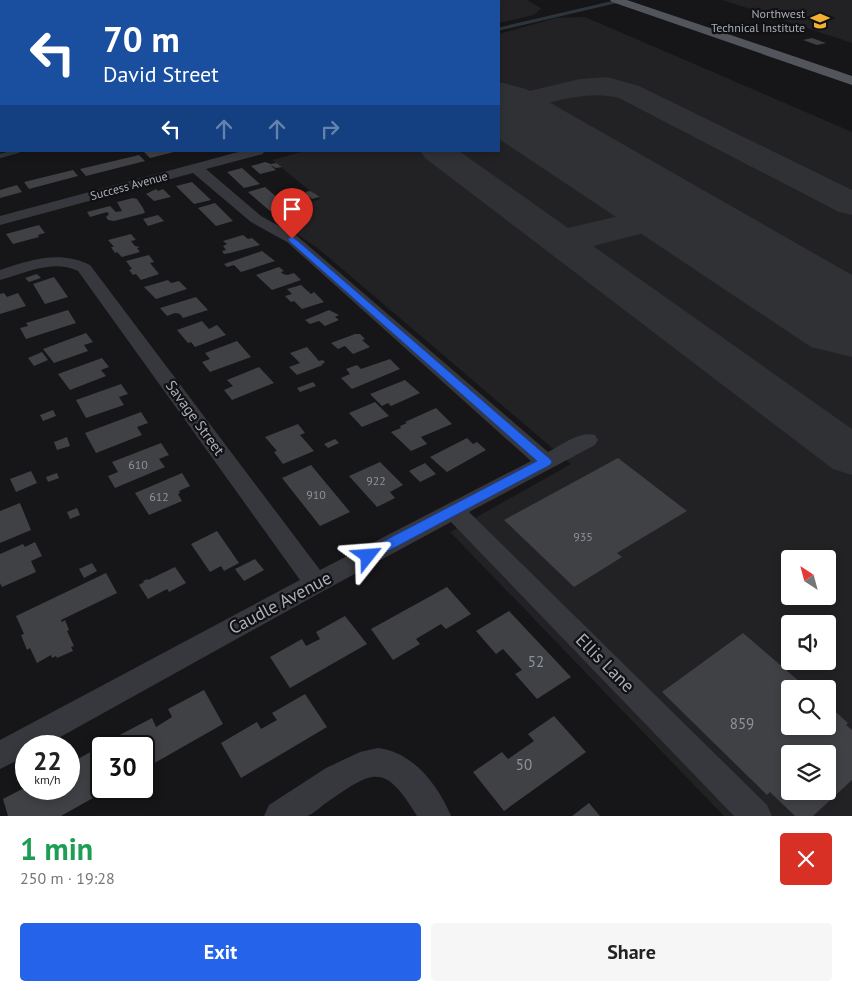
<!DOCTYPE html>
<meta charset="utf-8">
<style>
body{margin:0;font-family:"PT Sans",sans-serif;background:#f6f6f6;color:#222;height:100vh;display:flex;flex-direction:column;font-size:19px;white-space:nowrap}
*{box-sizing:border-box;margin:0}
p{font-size:16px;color:#767676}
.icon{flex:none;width:28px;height:28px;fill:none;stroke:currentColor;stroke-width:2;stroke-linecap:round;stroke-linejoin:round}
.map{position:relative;height:816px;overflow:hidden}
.side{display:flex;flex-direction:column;background:#fff;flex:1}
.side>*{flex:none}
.guide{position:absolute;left:0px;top:0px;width:500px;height:152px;box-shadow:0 2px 8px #0003;background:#1a4fa0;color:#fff;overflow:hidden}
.needle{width:32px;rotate:324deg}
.controls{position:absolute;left:781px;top:550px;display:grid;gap:10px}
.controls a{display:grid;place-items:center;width:55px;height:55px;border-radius:5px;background:#fff;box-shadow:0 2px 8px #0003;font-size:25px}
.speed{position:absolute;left:15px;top:735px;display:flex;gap:10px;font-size:25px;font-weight:700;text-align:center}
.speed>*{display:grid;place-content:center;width:65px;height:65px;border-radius:50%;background:#fff;box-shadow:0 2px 8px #0003;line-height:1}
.speed small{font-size:12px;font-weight:400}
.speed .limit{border:2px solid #111;border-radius:8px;background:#fff;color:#111}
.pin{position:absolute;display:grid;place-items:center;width:42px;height:42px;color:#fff;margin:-51px -21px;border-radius:50% 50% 50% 0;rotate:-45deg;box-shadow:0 0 5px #0007}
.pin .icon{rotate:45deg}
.me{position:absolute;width:55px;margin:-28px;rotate:62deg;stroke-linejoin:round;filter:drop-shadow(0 0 4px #0008)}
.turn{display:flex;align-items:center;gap:18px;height:105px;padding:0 20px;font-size:22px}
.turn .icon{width:65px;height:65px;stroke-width:2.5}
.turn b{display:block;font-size:35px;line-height:42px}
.lanes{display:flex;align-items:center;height:48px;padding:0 20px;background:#0003;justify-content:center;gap:25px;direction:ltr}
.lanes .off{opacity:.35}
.round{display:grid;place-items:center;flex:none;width:52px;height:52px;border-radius:5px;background:#f6f6f6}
.summary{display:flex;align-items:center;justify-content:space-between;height:85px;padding:0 20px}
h1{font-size:30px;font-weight:600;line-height:38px;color:#1e9e55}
.button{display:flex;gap:10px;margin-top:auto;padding:10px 20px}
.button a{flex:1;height:58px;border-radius:5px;background:#2563eb;color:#fff;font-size:20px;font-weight:600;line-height:58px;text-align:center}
.button a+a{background:#f6f6f6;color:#222}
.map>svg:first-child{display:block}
.built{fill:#222225;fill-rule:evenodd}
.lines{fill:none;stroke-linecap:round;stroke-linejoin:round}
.stream-far1{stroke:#2c353c;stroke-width:3}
.stream{stroke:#2c353c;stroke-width:4}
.taxiway{fill:#303135;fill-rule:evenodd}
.runway{fill:#303135;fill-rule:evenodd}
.building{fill:#404145;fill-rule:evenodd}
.minor{fill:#37383d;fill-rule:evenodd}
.major{fill:#53555c;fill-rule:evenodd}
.route{fill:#2563eb;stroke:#184099}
.labels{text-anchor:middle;stroke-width:4.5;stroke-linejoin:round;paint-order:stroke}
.far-poi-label{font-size:12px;fill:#a8adb8;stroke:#111113;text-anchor:end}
.far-street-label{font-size:12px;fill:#a8adb8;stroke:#111113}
.number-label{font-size:12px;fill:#8e929b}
.street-label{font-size:15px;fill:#a8adb8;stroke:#111113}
.near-number-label{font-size:15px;fill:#8e929b}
.near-street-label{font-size:18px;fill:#a8adb8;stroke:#111113}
</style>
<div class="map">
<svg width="852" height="816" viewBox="0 0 852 816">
<rect width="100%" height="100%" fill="#161618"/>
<g class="built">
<polygon points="26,0 527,0 541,8 534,15 499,23 499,1"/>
<polygon points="723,0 852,0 852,43"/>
<path d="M585,17L852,132V816H724L450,532L571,464L320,250L270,215L320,199L272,160L305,151H499V34L556,18ZM790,559H828V596H790ZM790,624H828V661H790ZM790,689H828V726H790ZM790,754H828V791H790Z"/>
</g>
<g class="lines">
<polyline class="stream-far1" points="499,29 623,0"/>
<polyline class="stream" points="0,156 18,151"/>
<g class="taxiway">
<path d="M607,77L639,86L852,190V215L839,212L619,98C582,88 535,108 499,116V98L580,79Z"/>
<polygon points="420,151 459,151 568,228 674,203 687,206 693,214 687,222 593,246 852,429 852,475 833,469 425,158"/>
</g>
<g class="runway">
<polygon points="298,0 357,0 358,1 299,1"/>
<polygon points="499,82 526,89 852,275 852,357 811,347 499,139"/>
</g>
</g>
<g class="building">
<polygon points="812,38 826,43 817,45 803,40"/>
<polygon points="147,151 174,151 174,152 150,158 144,152"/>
<polygon points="139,155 145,161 86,176 80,169"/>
<polygon points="265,162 271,164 276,163 282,167 276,168 270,165 276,170 260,174 251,166"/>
<polygon points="242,168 260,184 244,188 227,172"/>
<polygon points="73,170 78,176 29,189 24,182"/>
<polygon points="192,182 211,200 194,204 176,186"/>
<polygon points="17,185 22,192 0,198 0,190"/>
<polygon points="265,187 287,206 270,211 248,192"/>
<polygon points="156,189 158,191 163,189 171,197 154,201 146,194"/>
<polygon points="310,191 317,195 319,197 312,199 305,194 307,194 305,192"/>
<polygon points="133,198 137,199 143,208 145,213 114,221 108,220 106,217 109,214 107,212 90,217 87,212 110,206 116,212 122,211 117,202"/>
<polygon points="215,203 233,221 216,226 198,208"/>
<polygon points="158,215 164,221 148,226 143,219"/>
<polygon points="39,225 45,233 38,235 39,237 13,244 6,234"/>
<polygon points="131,234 136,240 131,241 135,246 140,247 137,248 140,252 122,257 117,252 115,253 111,247 114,247 108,240"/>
<polygon points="243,235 248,239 252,238 260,245 230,253 224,254 222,251 226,250 223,246 227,244 223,241"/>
<polygon points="262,251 275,261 241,272 234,265 227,267 224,264"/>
<polygon points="149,255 154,262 150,263 159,274 141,280 136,274 133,275 129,270 132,269 126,261"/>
<polygon points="279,267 284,271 281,272 283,274 287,275 294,273 301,280 272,290 256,275"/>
<polygon points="37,274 41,278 29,282 25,278"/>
<polygon points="54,277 68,297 45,304 33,284"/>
<polygon points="168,280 171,283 179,281 187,289 156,299 144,287"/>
<polygon points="301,285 311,294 314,292 324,302 302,309 294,301 291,302 285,296 292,294 287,289"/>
<polygon points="4,293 7,297 18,293 26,306 0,314 0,294"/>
<polygon points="196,297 208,310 183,318 180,314 175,313 167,316 160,308"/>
<polygon points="68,310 76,323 26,339 20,328 28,326 26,323"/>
<polygon points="329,310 339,315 335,317 339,320 325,326 319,321 310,324 305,320"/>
<polygon points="202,321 209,329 217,325 226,335 195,347 191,342 188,343 177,330"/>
<polygon points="86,333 93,342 84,345 88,351 54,363 43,349"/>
<polygon points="355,334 360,334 365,339 362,340 370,347 353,354 345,346 338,349 331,343"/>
<polygon points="237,341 251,357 210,372 202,362 210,359 205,353"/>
<polygon points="307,347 319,361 323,360 325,363 321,364 323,365 297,375 289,367 300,363 290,353"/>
<polygon points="42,352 48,360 34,366 28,358"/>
<polygon points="102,358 109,367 101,370 106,376 70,390 58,374"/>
<polygon points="390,359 400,369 352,389 341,378 350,374 346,369 357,365 361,369"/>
<polygon points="259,367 274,383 232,400 224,390 233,386 227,380"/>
<polygon points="405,380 420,393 391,406 388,403 382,406 370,394"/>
<polygon points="313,382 316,386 300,392 297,388"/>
<polygon points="121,384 128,394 119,397 124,405 86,418 76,400"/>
<polygon points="375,402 389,416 362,427 349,413"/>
<polygon points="436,408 452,424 421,437 427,444 411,451 391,432 401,428 400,426 407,423 405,422"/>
<polygon points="53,410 56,416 43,421 40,415"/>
<polygon points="141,412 148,423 137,427 142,435 96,453 85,433"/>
<polygon points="298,424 305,433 300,435 314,451 283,464 274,452 277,451 265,437"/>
<polygon points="67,437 70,446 57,450 54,442"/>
<polygon points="467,438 473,444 477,442 486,450 447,472 430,457"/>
<polygon points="335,439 339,443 328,448 324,444"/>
<polygon points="161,443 169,455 159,459 165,467 115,488 108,476 118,472 112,462"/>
<polygon points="618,458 687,511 617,553 622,557 574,587 504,520"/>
<polygon points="380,462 403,485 390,492 395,498 377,507 349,476"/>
<polygon points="425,463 436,474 420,482 409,471"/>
<polygon points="311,465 350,512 320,526 282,478"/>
<polygon points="31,471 37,483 16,492 10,479"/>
<polygon points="57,473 59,478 48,482 46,477"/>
<polygon points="182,473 190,486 179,491 180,493 178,494 182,501 149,515 135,493"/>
<polygon points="20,503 31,530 0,543 0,511"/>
<polygon points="77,508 80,515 70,519 67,512"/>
<polygon points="217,531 239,563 224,571 221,566 210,572 191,544"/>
<polygon points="35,542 42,556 31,561 36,572 2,587 0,583 0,554 23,544 25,547"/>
<polygon points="255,559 264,570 244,581 235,569"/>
<polygon points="92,563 97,571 84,578 79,569"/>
<polygon points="175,567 186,583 169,592 167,589 148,599 139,585 144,582 143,581 147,579 148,580"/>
<polygon points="106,573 117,593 61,620 62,622 65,620 69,630 67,631 74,646 71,647 73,651 57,658 56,656 52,658 51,655 37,663 30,648 27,650 21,635 24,634 16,616"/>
<polygon points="447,587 471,614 446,629 441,624 416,639 420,644 393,660 371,629"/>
<polygon points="509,611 571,677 537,699 515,674 522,670 503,649 496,654 476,631"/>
<polygon points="345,616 367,644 290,688 270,657 302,639 306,646 320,639 316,632"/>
<path d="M743,633L808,689H790V726H828V705L848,723L846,725L852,730V780L813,816H795L770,792L767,795L662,692ZM790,754H828V791H790Z"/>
<polygon points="204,690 223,724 144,769 144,746 118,746 114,738 152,718 156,727 172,717 168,709"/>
<polygon points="305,694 327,727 241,778 221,743 257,722 261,729 277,720 272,713"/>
<polygon points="554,716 586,752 504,811 473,772 502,752 508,759 534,741 528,734"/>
<polygon points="101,746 101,789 109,789 61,816 8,816 3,799 26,787 26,789 69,789 69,764"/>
<polygon points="589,803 600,816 572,816"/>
</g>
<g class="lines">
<g class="minor">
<path d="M242,151H264L263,154L206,169L261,216L297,236L548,452C562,445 579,431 595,435L598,440L595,445L469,512L767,805L772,816H734L451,522L325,590L44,746H26V756L0,769V740L300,580L78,271C52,259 26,273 0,280V270C31,260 59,250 90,265L320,570L531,461L287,242L251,222L193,173L0,225V216Z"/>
<path d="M378,748C413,752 438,785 451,816H417C384,762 374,770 326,803C321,806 314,814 307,816C298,816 275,816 264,816L269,805L326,768L360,752Z"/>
</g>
<polygon class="major" points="610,0 627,0 852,76 852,85 612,2"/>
</g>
<polygon class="route" points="292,236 550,459 552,462 550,465 373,559 368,561 363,559 361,556 363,552 537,461 289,241 288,239"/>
<defs>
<g id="university-bare" transform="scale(1.5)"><path d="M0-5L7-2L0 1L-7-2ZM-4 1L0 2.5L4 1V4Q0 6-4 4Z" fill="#f2b134" stroke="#111113" stroke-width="2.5" paint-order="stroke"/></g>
</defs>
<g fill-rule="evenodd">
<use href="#university-bare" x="820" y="21"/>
</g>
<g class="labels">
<g class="far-poi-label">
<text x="805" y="18">Northwest<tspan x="805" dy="14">Technical Institute</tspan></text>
</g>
<g class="far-street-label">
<text transform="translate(129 186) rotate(-15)" y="4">Success Avenue</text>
</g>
<g class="number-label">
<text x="138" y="469">610</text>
<text x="376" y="485">922</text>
<text x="316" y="499">910</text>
<text x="159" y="501">612</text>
<text x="583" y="541">935</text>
</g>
<g class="street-label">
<text transform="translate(195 418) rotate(54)" y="5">Savage Street</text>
</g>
<g class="near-number-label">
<text x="536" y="667">52</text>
<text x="742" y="729">859</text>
<text x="524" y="770">50</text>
</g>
<g class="near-street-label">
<text transform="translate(280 603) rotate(-28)" y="6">Caudle Avenue</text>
<text transform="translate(605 663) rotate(45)" y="6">Ellis Lane</text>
</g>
</g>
</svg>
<div class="controls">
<a><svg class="needle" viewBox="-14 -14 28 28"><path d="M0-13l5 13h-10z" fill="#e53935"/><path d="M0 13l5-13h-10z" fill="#767676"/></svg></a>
<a><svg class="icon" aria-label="sound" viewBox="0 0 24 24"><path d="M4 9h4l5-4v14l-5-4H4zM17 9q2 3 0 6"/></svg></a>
<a><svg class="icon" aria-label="search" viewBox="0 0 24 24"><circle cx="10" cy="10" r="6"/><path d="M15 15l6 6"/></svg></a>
<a><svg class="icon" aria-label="layers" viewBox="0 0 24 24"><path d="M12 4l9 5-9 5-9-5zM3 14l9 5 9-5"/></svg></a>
</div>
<div class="speed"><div>22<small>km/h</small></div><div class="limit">30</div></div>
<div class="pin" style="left:292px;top:239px;background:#d93025"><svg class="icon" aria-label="arrive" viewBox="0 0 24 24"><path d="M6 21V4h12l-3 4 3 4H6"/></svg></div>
<svg class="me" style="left:368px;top:556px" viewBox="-20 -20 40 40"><path d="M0-17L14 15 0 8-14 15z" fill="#2563eb" stroke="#fff" stroke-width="4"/></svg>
<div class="guide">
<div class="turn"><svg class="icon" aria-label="left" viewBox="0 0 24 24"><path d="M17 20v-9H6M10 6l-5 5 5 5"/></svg><div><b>70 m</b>David Street</div></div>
<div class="lanes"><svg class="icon" aria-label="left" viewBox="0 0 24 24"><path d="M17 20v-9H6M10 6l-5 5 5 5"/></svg><svg class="icon off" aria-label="ahead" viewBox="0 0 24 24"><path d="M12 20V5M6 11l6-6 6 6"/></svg><svg class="icon off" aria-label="ahead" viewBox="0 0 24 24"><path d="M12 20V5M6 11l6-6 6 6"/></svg><svg class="icon off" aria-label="right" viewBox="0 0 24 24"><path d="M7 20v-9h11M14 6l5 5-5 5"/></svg></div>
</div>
</div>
<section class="side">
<div class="summary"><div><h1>1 min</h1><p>250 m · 19:28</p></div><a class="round" style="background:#d93025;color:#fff"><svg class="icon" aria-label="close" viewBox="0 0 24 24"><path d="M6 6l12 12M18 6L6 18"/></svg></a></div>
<div class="button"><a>Exit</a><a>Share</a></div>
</section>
